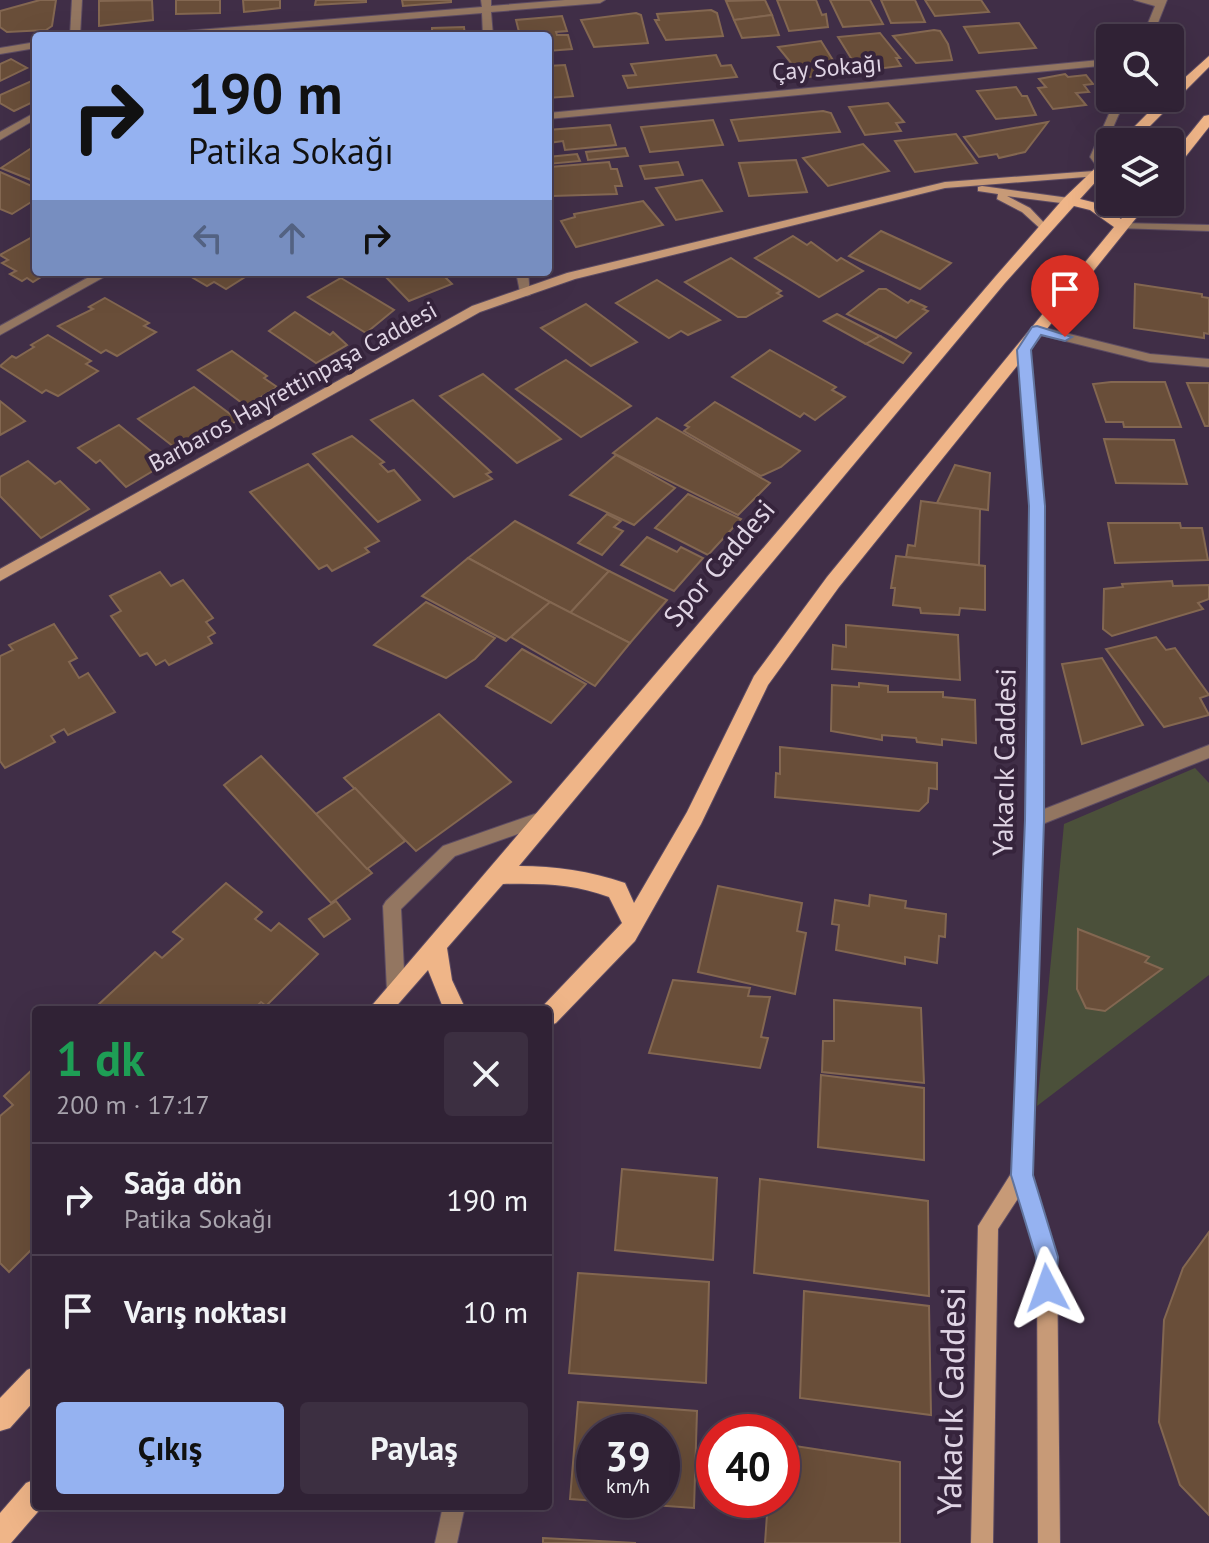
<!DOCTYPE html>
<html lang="tr">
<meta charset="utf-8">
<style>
body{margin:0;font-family:"PT Sans",sans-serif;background:#3c2f41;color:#f1f3f6;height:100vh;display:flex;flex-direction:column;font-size:30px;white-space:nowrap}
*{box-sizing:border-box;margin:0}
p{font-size:26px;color:#a8a4ad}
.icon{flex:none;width:44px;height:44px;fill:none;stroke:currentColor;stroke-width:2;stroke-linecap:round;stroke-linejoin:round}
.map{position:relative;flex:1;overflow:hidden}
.details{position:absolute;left:32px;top:1006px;width:520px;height:504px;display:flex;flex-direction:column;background:#302235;border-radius:8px;box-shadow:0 8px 32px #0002,0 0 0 2px #4b3f50}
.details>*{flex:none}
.banner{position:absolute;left:32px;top:32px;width:520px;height:244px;border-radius:8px;box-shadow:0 8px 32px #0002,0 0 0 2px #4b3f50;background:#95b2f1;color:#111;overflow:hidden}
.controls{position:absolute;left:1096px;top:24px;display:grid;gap:16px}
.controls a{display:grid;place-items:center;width:88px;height:88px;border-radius:8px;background:#302235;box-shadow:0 8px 32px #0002,0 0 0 2px #4b3f50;font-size:40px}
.speed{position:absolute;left:576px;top:1414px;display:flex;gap:16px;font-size:40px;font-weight:700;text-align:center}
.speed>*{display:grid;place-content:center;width:104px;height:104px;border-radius:50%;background:#302235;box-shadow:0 8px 32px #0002,0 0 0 2px #4b3f50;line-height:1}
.speed small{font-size:20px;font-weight:400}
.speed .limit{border:12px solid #d22;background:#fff;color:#111}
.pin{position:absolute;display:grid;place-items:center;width:68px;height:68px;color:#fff;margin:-82px -34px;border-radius:50% 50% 50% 0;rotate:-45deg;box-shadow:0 0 8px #0007}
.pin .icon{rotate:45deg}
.me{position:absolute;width:88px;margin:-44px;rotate:356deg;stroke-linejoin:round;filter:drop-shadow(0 0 6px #0008)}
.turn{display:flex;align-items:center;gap:28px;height:168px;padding:0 24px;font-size:36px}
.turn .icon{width:104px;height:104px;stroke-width:2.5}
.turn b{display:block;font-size:56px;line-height:68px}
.lanes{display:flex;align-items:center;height:76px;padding:0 24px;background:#0003;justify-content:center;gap:40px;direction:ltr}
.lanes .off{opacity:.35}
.round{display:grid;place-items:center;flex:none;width:84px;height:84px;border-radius:8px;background:#3c2f41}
.summary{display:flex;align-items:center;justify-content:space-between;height:136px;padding:0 24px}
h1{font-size:48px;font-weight:700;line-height:60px;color:#1e9e55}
.cta{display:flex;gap:16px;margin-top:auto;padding:16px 24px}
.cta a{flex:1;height:92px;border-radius:8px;background:#95b2f1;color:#111;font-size:32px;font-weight:700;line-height:92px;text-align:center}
.cta a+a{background:#3c2f41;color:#f1f3f6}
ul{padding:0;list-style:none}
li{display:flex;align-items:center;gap:24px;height:112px;padding:0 24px;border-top:2px solid #4b3f50}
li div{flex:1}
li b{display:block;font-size:30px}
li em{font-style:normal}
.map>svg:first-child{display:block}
.green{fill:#4b503a}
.building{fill:#694e39;stroke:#836751;stroke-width:2;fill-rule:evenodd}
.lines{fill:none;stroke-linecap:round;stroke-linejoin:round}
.lane-casing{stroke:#5d4c63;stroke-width:2}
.street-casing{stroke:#5d4c63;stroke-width:2}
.secondary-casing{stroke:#5d4c63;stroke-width:2}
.primary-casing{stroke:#5d4c63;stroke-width:2}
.lane{fill:#937661;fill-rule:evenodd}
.street{fill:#937661;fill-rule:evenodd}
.secondary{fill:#c79a77;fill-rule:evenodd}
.primary{fill:#efb588;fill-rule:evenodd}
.route{fill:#95b2f1;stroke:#61749d;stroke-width:2}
.labels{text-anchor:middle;stroke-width:8;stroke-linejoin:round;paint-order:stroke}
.far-street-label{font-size:24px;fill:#dfd4e4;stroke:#36243c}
.street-label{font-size:28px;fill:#dfd4e4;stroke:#36243c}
.near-street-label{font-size:34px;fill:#dfd4e4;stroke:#36243c}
</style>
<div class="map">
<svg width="1209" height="1543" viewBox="0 0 1209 1543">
<rect width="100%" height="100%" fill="#402e47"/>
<polygon class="green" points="1195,768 1209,783 1209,975 1037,1106 1064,824"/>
<g class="building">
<polygon points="40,0 56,0 52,26 46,30 7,32 0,27 0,11"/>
<polygon points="152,0 153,20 99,26 99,1"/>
<polygon points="176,0 220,0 220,13 176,14"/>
<polygon points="243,0 280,0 280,8 244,12"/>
<polygon points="316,0 366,0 366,2 315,5"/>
<polygon points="402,0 451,0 451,2 403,6"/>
<polygon points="765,0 772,15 734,20 726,1"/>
<polygon points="777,0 816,0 822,15 826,14 828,27 789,31"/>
<polygon points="830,0 870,0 883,24 843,27"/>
<polygon points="881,0 915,0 925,22 891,23"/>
<polygon points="925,0 981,0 989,12 935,16"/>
<polygon points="711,10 717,13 723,36 666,40 655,20 659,20 657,14"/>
<polygon points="636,13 641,15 648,43 594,47 581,20"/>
<polygon points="772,15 779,35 742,38 734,20"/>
<polygon points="562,16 567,31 556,32 557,35 568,35 572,49 548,51 548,36 520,36 516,20"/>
<polygon points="1019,23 1036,48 979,53 964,27"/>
<polygon points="464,27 465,36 432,36 432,28"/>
<polygon points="934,30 940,31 948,44 952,60 916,63 893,36"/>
<polygon points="880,33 900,58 896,58 901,66 859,71 838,37"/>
<polygon points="821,41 841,73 809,77 796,69 778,47"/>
<polygon points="716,55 721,66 731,65 737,77 628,88 623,76 636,75 631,64"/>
<polygon points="11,59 27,68 0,81 0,64"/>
<polygon points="565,65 573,96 548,98 548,66"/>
<polygon points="1065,74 1068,77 1086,75 1093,84 1084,85 1089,92 1076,93 1086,105 1053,109 1038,88 1046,87 1039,79"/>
<polygon points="36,79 36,99 31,103 14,111 0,103 0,95"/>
<polygon points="1016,87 1022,96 1027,96 1036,115 996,119 977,91"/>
<polygon points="888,103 904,122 896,123 901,131 865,135 849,107"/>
<polygon points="823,111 831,113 840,132 739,141 731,120"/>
<polygon points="713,120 723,145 650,152 641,127"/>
<polygon points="1048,122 1025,152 999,158 997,154 979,157 964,137"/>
<polygon points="610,125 616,145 565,150 563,141 548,143 548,130"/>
<polygon points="956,134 977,163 915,172 895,141"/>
<polygon points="863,144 889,171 828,186 803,158"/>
<polygon points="33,147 36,148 36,182 1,168"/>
<polygon points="625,148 628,156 588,160 586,152"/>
<polygon points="577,154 580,161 548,164 548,157"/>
<polygon points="796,160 807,192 749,196 739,163"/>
<polygon points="609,162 611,169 617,169 622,186 615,186 617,194 552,196 548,181 550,167"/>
<polygon points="678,162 683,175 645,179 640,166"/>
<polygon points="0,172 36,188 36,199 12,214 0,209"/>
<polygon points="702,180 722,211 676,220 656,188"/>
<polygon points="643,201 663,225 576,247 561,221 575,217 574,214"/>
<polygon points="881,231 951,263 920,289 849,256"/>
<polygon points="36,235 36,272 49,272 33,282 27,278 22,281 10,274 16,271 2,263 8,260 0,255"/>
<polygon points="793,236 807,245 811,242 837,261 841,258 863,271 819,297 755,258"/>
<polygon points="731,258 781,291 777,293 782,296 746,317 738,317 685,282"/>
<polygon points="183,272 253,272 226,289 214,282 207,286"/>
<polygon points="381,272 440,272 452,284 409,301"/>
<polygon points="341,278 394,310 366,333 308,297"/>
<polygon points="657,280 720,320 688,335 681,331 669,338 616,303"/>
<polygon points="1135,284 1202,294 1202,297 1209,298 1209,334 1204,333 1204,338 1134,328"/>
<polygon points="879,289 886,289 908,303 911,300 926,307 923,309 928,311 896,338 847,314"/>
<polygon points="105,298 149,323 144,326 156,332 117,356 106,350 101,353 58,326 93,309 89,307"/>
<polygon points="586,304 637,342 591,366 541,328"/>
<polygon points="295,312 330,335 333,332 347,345 316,363 269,331"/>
<polygon points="837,314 880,336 866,344 824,321"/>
<polygon points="48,335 91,361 86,364 98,371 58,396 46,390 42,393 0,366 12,356 16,358 34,347 31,345"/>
<polygon points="880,336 911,353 903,363 866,344"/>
<polygon points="770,350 836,387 832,390 845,397 815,420 804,413 800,417 732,377"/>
<polygon points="232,351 267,376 264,378 277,387 246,406 198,370"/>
<polygon points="566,360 631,406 581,437 516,389"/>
<polygon points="483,374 561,439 517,463 440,396"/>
<polygon points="1111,382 1165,382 1181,427 1124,427 1123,422 1106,422 1093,384"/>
<polygon points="1187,383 1209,383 1209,426 1205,426"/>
<polygon points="194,387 238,420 183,454 138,419"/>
<polygon points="413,400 491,472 486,474 492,479 454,497 371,420"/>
<polygon points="0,401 25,421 0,435"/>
<polygon points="715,402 800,451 781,467 761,476 684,431 689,427 685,425"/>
<polygon points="657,418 770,483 738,515 613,453"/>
<polygon points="119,425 152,452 148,454 161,466 126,487 100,460 96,463 78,448"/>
<polygon points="352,436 384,462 380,464 388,472 394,470 420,500 378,522 313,454"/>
<polygon points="1104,439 1174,440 1187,484 1116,483"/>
<polygon points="616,455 675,488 634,525 570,495"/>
<polygon points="28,461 55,484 60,481 89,509 41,538 0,496 0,477"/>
<polygon points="308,464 379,541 365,548 369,552 332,571 327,565 319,569 250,492"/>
<polygon points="955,465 990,473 988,510 937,503"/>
<polygon points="688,494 741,519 708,555 655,528"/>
<polygon points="921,501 980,509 979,565 906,557 908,545 915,546"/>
<polygon points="607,514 621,521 614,527 623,531 602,555 578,543"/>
<polygon points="515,521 609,571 570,613 468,558"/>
<polygon points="1108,523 1180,523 1181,528 1202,528 1208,560 1115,563"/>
<polygon points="647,537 677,552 681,547 703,558 674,591 621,565"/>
<polygon points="896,556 985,566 985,610 960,608 959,615 921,613 920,608 893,605 895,588 891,588"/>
<polygon points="468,558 550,602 506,641 422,596"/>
<polygon points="609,571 667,600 630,643 570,613"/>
<polygon points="160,572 171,586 183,580 213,618 206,622 215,633 208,637 212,643 169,665 165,660 156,665 147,653 140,656 111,616 121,611 110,596"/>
<polygon points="1172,581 1173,586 1209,585 1209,599 1198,603 1203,609 1112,636 1103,629 1104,589 1123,587 1122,584"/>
<polygon points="426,602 495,638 475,659 446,678 374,645"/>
<polygon points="550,602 630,643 595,686 511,637"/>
<polygon points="54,624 77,658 69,662 79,678 88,673 115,712 68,735 64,729 51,736 55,742 5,768 0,761 0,656 13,650 9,645"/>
<polygon points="846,625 958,635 960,680 832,669 833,645 846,647"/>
<polygon points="1156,637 1166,650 1175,648 1209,695 1200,698 1209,715 1164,727 1106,649"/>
<polygon points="522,649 586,684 551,723 486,686"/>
<polygon points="1102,658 1143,725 1082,744 1062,664"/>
<polygon points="859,683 888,686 888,692 943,692 943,697 975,700 976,743 942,739 942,745 917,742 916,738 882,735 882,740 831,731 832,685 859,687"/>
<polygon points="439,714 511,782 416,851 344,778"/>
<polygon points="780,747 937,763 937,789 929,788 928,802 919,811 775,797 776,773 780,774"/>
<polygon points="261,756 372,873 331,903 224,785"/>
<polygon points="355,788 405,841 367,869 316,814"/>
<polygon points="226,883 262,912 255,919 271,931 279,923 318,954 266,1006 261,1002 253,1010 104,1010 98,1005 155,952 162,958 183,939 173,932"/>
<polygon points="718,886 802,903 797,931 806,933 795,994 698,972"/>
<polygon points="870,895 906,901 905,908 946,914 945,937 939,936 937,963 905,957 905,964 836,950 839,925 832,924 835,900 869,906"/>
<polygon points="336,901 350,919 324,937 309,919"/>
<polygon points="1078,929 1149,957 1145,962 1162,969 1105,1011 1086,1008 1077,989"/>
<polygon points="673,980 750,988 748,996 770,997 761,1037 768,1038 760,1068 649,1053"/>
<polygon points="834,1000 921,1008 924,1083 822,1072 823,1041 834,1041"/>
<polygon points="36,1066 36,1245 9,1272 0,1263 0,1116 13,1105 4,1096"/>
<polygon points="821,1075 924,1088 924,1160 818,1147"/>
<polygon points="622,1169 717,1178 713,1260 615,1250"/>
<polygon points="760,1179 928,1201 929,1296 754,1273"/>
<polygon points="1209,1232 1209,1515 1180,1485 1159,1422 1164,1320 1183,1268"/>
<polygon points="578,1273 709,1282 706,1383 569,1373"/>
<polygon points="804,1291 929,1306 931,1415 800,1398"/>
<path d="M578,1402L697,1411L694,1508L570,1499ZM594,1432H662V1500H594Z"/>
<polygon points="782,1444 900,1462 900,1543 765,1543 768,1500 782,1500"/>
<polygon points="543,1538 636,1543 543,1543"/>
</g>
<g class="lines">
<g class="lane-casing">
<polygon id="lane" points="546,810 552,812 554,817 552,822 455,856 401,909 405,991 402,997 396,999 390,997 387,991 383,906 386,901 443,846"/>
</g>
<g class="street-casing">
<g id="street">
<polygon points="72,0 82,0 80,36 70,36"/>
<polygon points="481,0 491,0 491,6 565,0 605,0 600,3 491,12 493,36 483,36 482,13 196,36 156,36 161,33 482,7"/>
<polygon points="1134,0 1167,0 1152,38 1142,38 1155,6"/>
<polygon points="36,42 36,48 0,54 0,48"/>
<polygon points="1110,59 1110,65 548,119 548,113"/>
<polygon points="1116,98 1126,98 1100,157 1107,166 1102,169 1098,168 1090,157"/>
<polygon points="36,112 36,119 0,140 0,132"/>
<polygon points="1121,223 1209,225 1209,231 1117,228 1117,224"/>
<polygon points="98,272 113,272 0,335 0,326"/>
<polygon points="516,272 528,272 530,295 526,296 520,292"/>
<polygon points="1037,326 1150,354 1209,359 1209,367 1150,362 1033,333 1031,330"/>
<polygon points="1209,745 1209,758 1035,827 1029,825 1027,820 1029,815"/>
<polygon points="443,1506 465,1506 457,1543 435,1543"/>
</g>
</g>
<g class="secondary-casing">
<g id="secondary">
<polygon points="1094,171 1099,174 1098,176 945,188 575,279 480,312 0,581 0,569 472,306 567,273 945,182"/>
<polygon points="982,186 1069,198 1075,201 1069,204 1007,196 1030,208 1050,229 1044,232 1022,212 997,199 998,194 978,191 978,187"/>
<polygon points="1024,346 1030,350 1044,506 1043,820 1032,1175 1057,1257 1060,1543 1038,1543 1037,1257 1019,1197 998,1229 993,1543 971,1543 978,1226 1012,1172 1027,820 1030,506 1018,350"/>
</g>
</g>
<g class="primary-casing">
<g id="primary">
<polygon points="1209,56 1209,67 1134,142 1119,142 1163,98 1170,98 1170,91"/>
<polygon points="1209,115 1209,127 1175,170 1170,171 1170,158 1204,116"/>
<path d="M1110,154V166L1080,199L1100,204L1121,219L1135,202H1149L839,587L768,685L701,824L635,941L556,1023L548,1026V1010L540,1009L622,923L609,897C575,884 539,883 503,884L447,948L452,980L466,1010H444L428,970L393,1010H368L995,277L1064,198ZM1074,206L1090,210L1114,227L827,577L754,676L687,812L634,903L625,883C589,871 556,866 519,866L1005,283Z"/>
<polygon points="36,1366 36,1399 10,1428 0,1431 0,1398 27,1370"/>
<polygon points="36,1479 36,1506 43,1506 11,1543 0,1543 0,1513 26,1483"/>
</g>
</g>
<use href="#lane" class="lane"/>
<use href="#street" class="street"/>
<use href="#secondary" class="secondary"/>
<use href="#primary" class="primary"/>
</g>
<polygon class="route" points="1037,326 1072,337 1065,341 1041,335 1031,350 1045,506 1044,820 1033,1175 1058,1257 1055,1296 1047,1300 1039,1296 1036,1257 1011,1175 1025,820 1029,506 1017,350 1032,327"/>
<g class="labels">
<g class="far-street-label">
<text transform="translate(827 68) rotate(-5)" y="8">Çay Sokağı</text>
<text transform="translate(293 387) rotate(-29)" y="8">Barbaros Hayrettinpaşa Caddesi</text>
</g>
<g class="street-label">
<text transform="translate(719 563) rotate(-50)" y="10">Spor Caddesi</text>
<text transform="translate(1004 762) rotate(-89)" y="10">Yakacık Caddesi</text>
</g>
<g class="near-street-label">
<text transform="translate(951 1401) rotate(-89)" y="12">Yakacık Caddesi</text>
</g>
</g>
</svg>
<div class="controls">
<a><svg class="icon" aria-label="search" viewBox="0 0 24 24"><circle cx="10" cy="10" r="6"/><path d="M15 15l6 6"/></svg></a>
<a><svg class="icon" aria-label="layers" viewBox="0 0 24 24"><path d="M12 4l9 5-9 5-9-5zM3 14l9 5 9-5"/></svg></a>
</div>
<div class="speed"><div>39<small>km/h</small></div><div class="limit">40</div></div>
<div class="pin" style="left:1065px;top:337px;background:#d93025"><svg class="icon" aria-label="arrive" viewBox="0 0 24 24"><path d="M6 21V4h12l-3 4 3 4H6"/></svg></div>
<svg class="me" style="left:1047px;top:1288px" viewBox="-20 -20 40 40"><path d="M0-17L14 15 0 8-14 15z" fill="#95b2f1" stroke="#fff" stroke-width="4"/></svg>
<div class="banner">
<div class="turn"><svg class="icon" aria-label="right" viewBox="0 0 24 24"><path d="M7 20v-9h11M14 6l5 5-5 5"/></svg><div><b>190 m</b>Patika Sokağı</div></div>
<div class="lanes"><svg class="icon off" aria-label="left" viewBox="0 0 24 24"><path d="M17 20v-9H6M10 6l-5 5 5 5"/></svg><svg class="icon off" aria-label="ahead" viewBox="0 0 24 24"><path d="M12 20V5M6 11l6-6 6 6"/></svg><svg class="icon" aria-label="right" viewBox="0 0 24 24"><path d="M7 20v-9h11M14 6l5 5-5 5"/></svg></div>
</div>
<section class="details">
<div class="summary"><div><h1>1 dk</h1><p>200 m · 17:17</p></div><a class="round"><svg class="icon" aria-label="close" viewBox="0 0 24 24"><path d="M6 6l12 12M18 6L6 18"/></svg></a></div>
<ul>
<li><svg class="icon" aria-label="right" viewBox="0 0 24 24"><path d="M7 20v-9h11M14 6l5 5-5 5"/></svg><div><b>Sağa dön</b><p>Patika Sokağı</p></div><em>190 m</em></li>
<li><svg class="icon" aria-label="arrive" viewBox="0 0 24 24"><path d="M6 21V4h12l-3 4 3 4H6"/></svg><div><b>Varış noktası</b></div><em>10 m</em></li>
</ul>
<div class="cta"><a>Çıkış</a><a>Paylaş</a></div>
</section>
</div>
